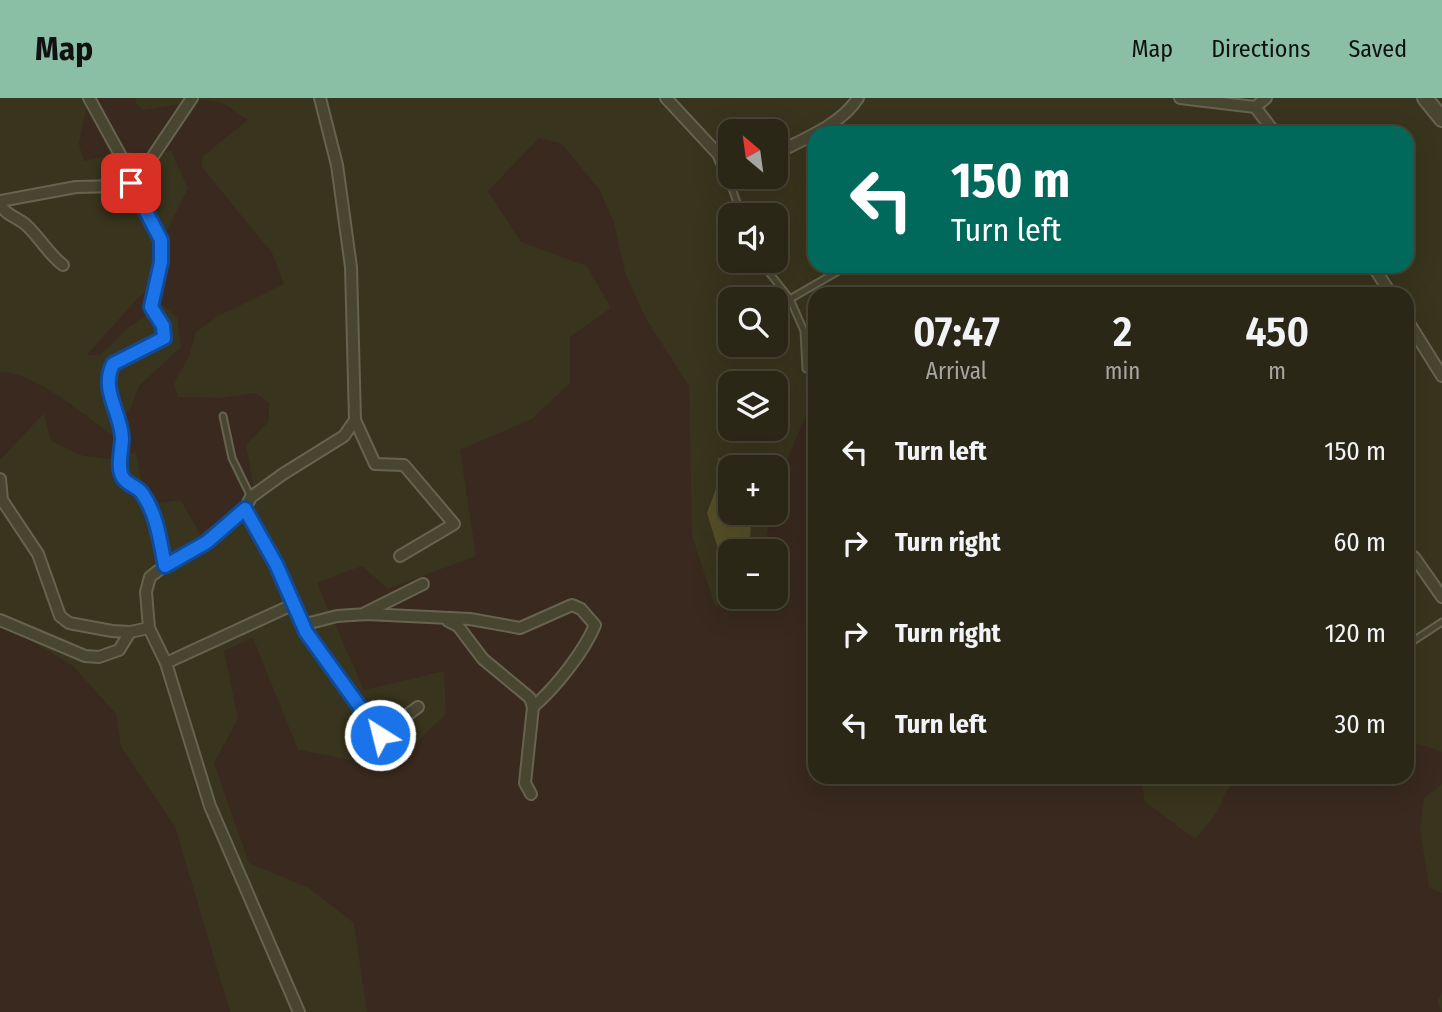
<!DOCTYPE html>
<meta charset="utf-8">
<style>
body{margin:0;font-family:"Fira Sans Condensed",sans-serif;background:#322f1f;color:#f1f3f6;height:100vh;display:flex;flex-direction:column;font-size:26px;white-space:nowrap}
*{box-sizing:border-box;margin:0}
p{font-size:23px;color:#a5a5a1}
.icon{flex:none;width:38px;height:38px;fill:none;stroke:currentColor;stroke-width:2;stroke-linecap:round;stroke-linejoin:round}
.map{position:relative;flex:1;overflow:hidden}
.details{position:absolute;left:808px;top:189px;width:606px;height:497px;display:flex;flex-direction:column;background:#2a2716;border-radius:21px;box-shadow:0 7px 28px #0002,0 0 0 2px #464435}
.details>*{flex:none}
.top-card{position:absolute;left:808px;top:28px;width:606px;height:147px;border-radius:21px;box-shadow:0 7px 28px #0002,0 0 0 2px #464435;background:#00695c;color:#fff;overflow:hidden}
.needle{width:46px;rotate:331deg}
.controls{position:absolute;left:718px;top:21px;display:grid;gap:14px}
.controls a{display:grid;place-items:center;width:70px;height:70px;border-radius:14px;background:#2a2716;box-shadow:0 7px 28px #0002,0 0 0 2px #464435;font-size:35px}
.pin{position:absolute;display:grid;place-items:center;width:60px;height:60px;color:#fff;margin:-30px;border-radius:14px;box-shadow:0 4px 10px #0006}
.me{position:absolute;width:77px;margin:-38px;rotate:324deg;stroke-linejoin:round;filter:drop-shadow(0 0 5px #0008)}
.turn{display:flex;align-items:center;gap:24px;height:147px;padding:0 28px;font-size:32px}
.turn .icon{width:91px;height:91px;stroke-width:2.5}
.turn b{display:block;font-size:49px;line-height:60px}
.eta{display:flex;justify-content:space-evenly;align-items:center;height:119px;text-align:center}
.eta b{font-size:42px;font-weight:600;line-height:49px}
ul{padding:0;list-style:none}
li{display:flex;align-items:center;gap:21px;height:91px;padding:0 28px}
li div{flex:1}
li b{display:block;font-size:26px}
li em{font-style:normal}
header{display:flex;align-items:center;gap:42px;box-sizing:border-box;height:98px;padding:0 35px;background:#8abfa5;color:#111}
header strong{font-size:33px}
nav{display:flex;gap:38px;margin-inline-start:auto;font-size:24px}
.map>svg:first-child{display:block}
.green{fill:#39291f}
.water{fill:#554f27}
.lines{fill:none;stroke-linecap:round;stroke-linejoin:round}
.service-casing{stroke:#66634f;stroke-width:9}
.minor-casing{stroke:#66634f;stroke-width:14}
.tertiary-casing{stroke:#66634f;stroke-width:18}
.service{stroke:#484531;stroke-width:5}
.minor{stroke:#484531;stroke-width:10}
.tertiary{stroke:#484531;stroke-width:14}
.route-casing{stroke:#114b97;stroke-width:18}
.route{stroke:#1a73e8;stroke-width:12}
</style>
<header>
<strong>Map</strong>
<nav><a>Map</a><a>Directions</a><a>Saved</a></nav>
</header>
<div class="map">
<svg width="1442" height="914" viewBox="0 0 1442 914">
<rect width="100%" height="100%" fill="#38341d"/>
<g class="green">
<path d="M88,0H136V6L143,12L205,2L223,5L248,22L204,57L201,68L272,155L284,186L218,218L196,234L189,258L174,285L178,299L222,300L255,295L269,305V323L246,347L253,387L240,407L200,436L181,402L159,405L142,385L136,354L109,361L80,357L51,343L44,315L0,362V274C32,273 86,317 111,337L131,309L139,288L181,249L177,219L161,206L129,229L100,257H87L137,201L164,180L165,137L188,90L171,52L139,63L130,53L84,63L79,46Z"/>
<polygon points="539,40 562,46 600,93 614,125 625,175 646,221 689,288 692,438 715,508 742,499 775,499 775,453 765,453 770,415 775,415 775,391 815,295 816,679 1140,679 1145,704 1195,741 1215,717 1234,679 1407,679 1407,642 1442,654 1442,686 1424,700 1420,731 1429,789 1442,795 1442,895 1437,903 1442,914 367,914 354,825 309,790 249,765 214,665 238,621 224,553 253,540 298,652 391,669 446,616 444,573 364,592 317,485 362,468 388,491 476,458 460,352 532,321 570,285 570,239 611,210 587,168 521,144 488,93"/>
<polygon points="0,524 73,568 116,616 121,649 175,729 230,914 0,914"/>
</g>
<polygon class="water" points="718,360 769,364 767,369 730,369 730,415 752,415 749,453 730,453 730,466 722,464 707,415 721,377"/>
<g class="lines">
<g class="service-casing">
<g id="service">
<polyline points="729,81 741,117"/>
<polyline points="760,163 790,201 804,233 806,271"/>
<polyline points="790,201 847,168"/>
<polyline points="223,318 232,360 251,399"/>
<polyline points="1407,547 1442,524"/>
</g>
</g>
<g class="minor-casing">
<g id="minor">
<polyline points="89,0 134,82"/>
<polyline points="666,0 718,56 729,81 733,79"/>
<polyline points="1180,0 1255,9 1275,35"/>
<polyline points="1255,9 1266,0"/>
<path d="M775,56C803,41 841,27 858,0"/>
<polyline points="132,85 161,142 161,164 151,209 163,228 164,240 113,266 108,288 122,337 120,376 126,384 139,391 149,405 165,468"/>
<polyline points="0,103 76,89 121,88 132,85 149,64 192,0"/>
<path d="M0,106C7,118 15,118 25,126C40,139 47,155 63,167"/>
<polyline points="1373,168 1391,196"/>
<polyline points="1407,222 1442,278"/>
<polyline points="355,322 375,366 404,367 454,426 400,458"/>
<polyline points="0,381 2,402 38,456 60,518 69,525 112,533 130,534 149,530"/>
<polyline points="245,411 276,466 306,534 380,637 418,609"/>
<polyline points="1407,455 1414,459 1442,499"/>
<polyline points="365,515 423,486"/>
<polyline points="0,522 85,558 99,559 119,552 130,534"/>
<polyline points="448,523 458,528 483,561 530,600 533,609"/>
<path d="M302,527L337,518L367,516L470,521L520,530L572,507L581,511L595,527C584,554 555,590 533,609L525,685L531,696"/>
<polyline points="166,565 292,507"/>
<polyline points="299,914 210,708 166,565 149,530 146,494 150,479 159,472 207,444 245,411 251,399 283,376 344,338 355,322 351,169 337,67 320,0"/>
</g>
</g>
<g class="tertiary-casing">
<polyline id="tertiary" points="1425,0 1442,21"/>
</g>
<use href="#service" class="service"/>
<use href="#minor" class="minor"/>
<use href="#tertiary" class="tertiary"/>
</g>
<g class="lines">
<g class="route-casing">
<path id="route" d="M131,85L161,142V164L151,209L163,228L164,240L113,266C100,292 121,314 122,340C122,351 117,368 122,378C126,387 137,388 142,395C157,416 160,443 165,468L207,444L245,411L276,466L306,534L380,637"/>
</g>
<use href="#route" class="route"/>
</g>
</svg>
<div class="controls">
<a><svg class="needle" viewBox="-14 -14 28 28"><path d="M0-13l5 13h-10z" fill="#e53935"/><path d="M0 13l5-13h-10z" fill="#a5a5a1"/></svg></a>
<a><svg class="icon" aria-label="sound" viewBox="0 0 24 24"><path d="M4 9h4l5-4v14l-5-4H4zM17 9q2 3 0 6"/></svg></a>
<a><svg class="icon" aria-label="search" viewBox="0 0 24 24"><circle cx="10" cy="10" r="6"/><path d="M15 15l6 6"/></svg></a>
<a><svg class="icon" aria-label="layers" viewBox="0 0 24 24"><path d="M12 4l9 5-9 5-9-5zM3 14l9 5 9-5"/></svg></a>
<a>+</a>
<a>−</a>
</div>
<div class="pin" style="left:131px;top:85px;background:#d93025"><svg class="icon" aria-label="arrive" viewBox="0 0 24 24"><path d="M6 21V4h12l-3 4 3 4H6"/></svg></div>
<svg class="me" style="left:380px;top:637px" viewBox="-20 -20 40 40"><circle r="17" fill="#1a73e8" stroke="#fff" stroke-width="3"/><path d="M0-11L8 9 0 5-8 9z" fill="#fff"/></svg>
<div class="top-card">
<div class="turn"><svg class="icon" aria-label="left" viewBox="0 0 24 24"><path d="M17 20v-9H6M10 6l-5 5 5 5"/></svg><div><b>150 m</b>Turn left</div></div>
</div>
<section class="details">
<div class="eta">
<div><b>07:47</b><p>Arrival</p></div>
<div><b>2</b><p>min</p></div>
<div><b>450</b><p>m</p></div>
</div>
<ul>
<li><svg class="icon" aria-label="left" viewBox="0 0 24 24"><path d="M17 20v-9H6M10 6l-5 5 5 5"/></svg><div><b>Turn left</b></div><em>150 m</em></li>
<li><svg class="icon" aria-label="right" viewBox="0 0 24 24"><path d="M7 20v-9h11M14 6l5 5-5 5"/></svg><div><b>Turn right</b></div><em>60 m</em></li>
<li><svg class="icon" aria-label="right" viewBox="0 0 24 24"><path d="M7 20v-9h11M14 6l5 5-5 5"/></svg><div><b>Turn right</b></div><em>120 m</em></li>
<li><svg class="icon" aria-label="left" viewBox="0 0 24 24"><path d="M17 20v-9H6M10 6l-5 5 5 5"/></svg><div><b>Turn left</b></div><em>30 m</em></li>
</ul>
</section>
</div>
